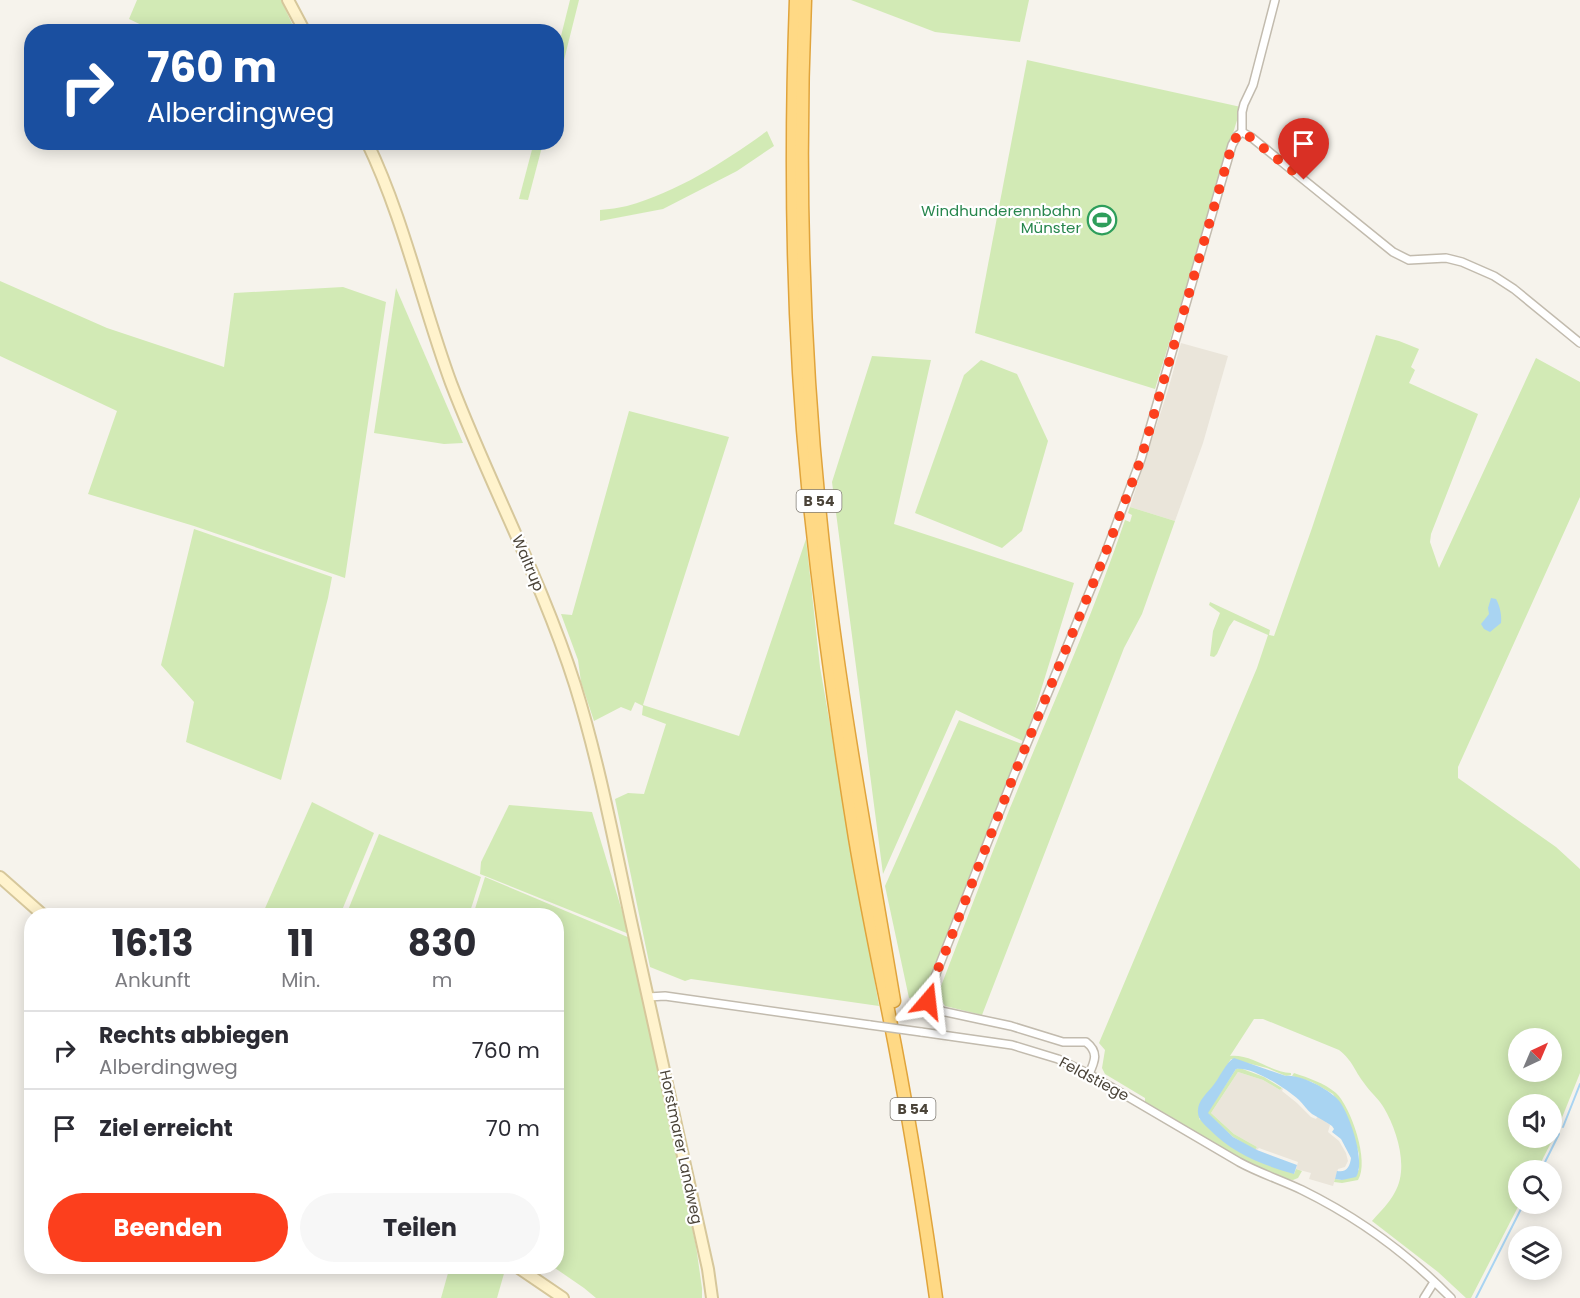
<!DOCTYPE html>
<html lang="de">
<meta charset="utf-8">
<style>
body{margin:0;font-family:Poppins,sans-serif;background:#f7f7f7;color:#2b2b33;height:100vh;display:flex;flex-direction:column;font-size:22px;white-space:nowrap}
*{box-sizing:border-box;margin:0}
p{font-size:20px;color:#7c7c81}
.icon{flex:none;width:33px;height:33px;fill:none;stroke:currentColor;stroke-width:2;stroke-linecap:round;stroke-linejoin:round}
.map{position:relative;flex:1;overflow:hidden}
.details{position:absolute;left:24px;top:908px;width:540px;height:366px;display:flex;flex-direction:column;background:#fff;border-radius:24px;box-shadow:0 3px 15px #0003}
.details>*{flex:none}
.top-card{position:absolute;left:24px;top:24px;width:540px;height:126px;border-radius:24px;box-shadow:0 3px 15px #0003;background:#1a4fa0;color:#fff;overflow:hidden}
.needle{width:39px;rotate:44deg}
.buttons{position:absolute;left:1508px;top:1028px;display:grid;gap:12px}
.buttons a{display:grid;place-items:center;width:54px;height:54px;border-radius:50%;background:#fff;box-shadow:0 3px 15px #0003;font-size:30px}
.pin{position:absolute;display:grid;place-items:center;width:51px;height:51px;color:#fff;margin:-62px -26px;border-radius:50% 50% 50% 0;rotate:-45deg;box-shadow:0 0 6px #0007}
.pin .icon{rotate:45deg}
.me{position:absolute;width:66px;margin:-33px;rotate:17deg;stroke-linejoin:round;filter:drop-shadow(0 0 4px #0008)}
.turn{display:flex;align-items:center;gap:21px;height:126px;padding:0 24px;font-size:27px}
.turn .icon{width:78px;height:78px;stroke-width:2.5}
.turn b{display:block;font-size:42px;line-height:51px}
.eta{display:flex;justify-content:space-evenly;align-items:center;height:102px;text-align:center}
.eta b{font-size:36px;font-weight:700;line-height:42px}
.button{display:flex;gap:12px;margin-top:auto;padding:12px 24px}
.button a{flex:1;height:69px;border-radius:36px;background:#fc3f1d;color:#fff;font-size:24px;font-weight:700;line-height:69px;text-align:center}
.button a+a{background:#f7f7f7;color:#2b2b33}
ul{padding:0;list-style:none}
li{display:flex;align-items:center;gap:18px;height:78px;padding:0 24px;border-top:2px solid #e1e1e2}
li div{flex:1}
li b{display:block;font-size:22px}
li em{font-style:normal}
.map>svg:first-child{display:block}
.residential{fill:#eae5da}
.green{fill:#d2eab5;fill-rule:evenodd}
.water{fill:#a9d4f2}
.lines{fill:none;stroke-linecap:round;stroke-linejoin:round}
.stream{stroke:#a9d4f2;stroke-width:2}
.minor-casing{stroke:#c2bbae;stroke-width:10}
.secondary-casing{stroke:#d6c79b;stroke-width:14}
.trunk-casing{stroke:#e0a43c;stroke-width:15}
.minor{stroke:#fff;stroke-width:7}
.secondary{stroke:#fff3cd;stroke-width:10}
.trunk{stroke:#ffd985;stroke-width:12}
.minor-bridge-casing{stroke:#c2bbae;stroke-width:10;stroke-linecap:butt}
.minor-bridge{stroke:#fff;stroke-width:7}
.route{stroke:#fc3f1d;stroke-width:10;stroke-dasharray:0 18}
.labels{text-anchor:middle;stroke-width:4.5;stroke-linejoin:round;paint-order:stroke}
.shield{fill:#fff;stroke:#817c74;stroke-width:1.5}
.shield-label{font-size:14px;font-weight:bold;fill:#4b4439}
.leisure-label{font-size:15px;fill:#27864d;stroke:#fff;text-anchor:end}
.street-label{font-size:15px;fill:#4b4439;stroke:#fff}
</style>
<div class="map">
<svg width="1580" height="1298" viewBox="0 0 1580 1298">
<rect width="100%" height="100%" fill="#f6f3ec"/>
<g class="residential">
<polygon points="1181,343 1228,356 1203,443 1175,521 1130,507 1168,390"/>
<polygon points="1238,1072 1263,1080 1280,1090 1282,1088 1283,1089 1282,1091 1297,1103 1311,1117 1316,1119 1318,1116 1330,1125 1328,1132 1339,1141 1346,1153 1348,1161 1345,1167 1338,1169 1333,1186 1309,1179 1311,1173 1296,1169 1298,1162 1259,1148 1257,1150 1255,1150 1257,1147 1234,1134 1211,1113"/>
</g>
<g class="green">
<polygon points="137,0 281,0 294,28 293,32 154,31 129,19"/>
<polygon points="570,0 579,0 557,88 557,52"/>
<polygon points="851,0 1029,0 1020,42 935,32"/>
<polygon points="1027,60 1241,107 1155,389 975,333"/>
<path d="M767,131L774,146L737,171L663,209L600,221V210C609,209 619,208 627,206C679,191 724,162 767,131Z"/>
<polygon points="534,142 543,143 528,200 519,199"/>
<polygon points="0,281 107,328 224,367 234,293 343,287 386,302 345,578 194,526 88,494 117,411 0,356"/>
<polygon points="396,288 463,443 444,444 374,433"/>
<path d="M1376,335L1399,341L1419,349L1411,367L1415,370L1409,383L1478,414L1431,534L1430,542L1439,568L1536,358L1580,382V497L1458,767V778L1556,847L1580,869V1073L1555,1135L1537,1170H1518V1203H1520L1471,1298H1466L1438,1272L1372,1221C1380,1212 1390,1202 1395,1192C1409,1168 1397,1130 1384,1108C1379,1099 1370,1092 1364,1083C1354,1070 1353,1061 1339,1050L1263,1019H1254L1230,1056C1252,1054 1270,1072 1291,1073V1075L1286,1076L1267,1068L1231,1059L1214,1086L1199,1119L1294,1174L1296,1169L1302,1171L1298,1178L1293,1180L1284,1179L1255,1168L1150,1106L1145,1102V1098L1105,1074L1102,1068L1105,1050L1099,1043L1257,668L1268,635L1234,620L1229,627L1217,654L1214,657L1210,656L1213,631L1220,613L1209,605L1210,602L1270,630L1269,635L1274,636L1312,528ZM1518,1038H1551V1071H1518ZM1518,1104H1551V1137H1518Z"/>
<polygon points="872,356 931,360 894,524 1074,583 1025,742 956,710 883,874 832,482"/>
<polygon points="981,360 1017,374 1048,441 1022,531 1002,548 915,513 964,375"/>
<polygon points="629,411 729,437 643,705 739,736 806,539 820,667 879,1006 691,979 685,981 650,967 615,799 628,793 644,794 666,724 642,715 643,706 635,702 631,711 621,707 594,721 581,682 578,660 561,614 572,615"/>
<path d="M1130,507L1175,521L1142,614L1124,648L982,1015L945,1006L938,994C962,932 985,870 1010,808C1049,713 1092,618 1125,520L1130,522L1132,515L1128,513Z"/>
<polygon points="194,529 332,577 328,598 281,780 186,742 194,702 161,665"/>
<polygon points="959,720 1022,744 925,994 909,998 885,886"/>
<polygon points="312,802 374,833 340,915 262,915"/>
<polygon points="509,805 592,812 629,934 480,874 481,862"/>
<polygon points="379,834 481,877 469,915 346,915"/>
<polygon points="485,877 630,938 696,1246 702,1288 702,1298 596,1298 584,1288 552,1266 556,1266 556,915 473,915"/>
<polygon points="1240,1068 1264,1077 1282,1088 1280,1090 1263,1080 1238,1072 1211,1113 1234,1134 1257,1147 1255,1150 1233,1137 1207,1113 1236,1069"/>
<path d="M1294,1073C1309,1078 1324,1083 1336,1093C1351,1107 1370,1162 1358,1180L1342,1183L1334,1182L1335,1179L1342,1180L1359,1170V1154L1352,1132L1333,1094L1312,1082L1292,1076Z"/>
<polygon points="450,1266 500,1266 505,1270 497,1298 441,1298"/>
</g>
<g class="water">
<path d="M1491,598L1496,599C1500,606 1502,616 1501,623L1490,632L1484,629L1481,624L1489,614L1488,608Z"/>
<path d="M1234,1058L1286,1076C1300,1074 1331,1090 1340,1102C1350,1116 1366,1162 1356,1177L1342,1180L1335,1179L1337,1171C1347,1173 1350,1166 1351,1158L1341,1139L1332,1132L1334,1129L1332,1126C1326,1122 1319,1118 1312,1114C1307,1110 1303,1104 1299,1100C1287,1089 1252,1066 1236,1069L1208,1113L1233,1137L1257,1150L1297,1165L1294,1174C1262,1165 1232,1153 1209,1129C1204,1124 1197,1119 1198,1110C1198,1101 1207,1093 1212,1087C1219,1079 1226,1062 1234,1058Z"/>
</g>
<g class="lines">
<g class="stream">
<polyline points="1563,1127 1580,1084"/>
<polyline points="1541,1170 1559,1134"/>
<polyline points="1476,1298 1524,1203"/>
</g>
<g class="minor-casing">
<g id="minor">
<polyline points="1242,132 1242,112 1244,104 1253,85 1275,0"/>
<polyline points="648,997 665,996 870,1025"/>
<path d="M921,1032L1012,1045L1058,1059L1089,1074L1239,1162C1259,1173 1281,1180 1302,1190C1357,1217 1408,1254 1451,1298"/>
<path d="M1089,1074C1095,1061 1099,1052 1086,1042H1063L1011,1026L941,1011L932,1007L927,997L1014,775L1104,557L1141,459L1232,145L1237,136L1242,132L1251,137L1393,252L1409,260L1446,258L1462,262L1494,276L1514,289L1580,343"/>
<polyline points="1424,1298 1434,1282"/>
</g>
</g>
<g class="secondary-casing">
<g id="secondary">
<polyline points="288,0 305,32"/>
<path d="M367,142C404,219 422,304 451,383C490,485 542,581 575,685C599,762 614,842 631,921C657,1037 683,1153 708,1269L712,1298"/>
<polyline points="0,877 43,915"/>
<polyline points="516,1266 563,1298"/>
</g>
</g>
<g class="trunk-casing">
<g id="trunk">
<path d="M796,0C790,162 792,325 808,486C820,604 836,721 855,838C864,892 875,946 886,1000C906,1098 922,1198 936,1298"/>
<path d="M805,0C797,190 804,382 826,571C843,715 870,858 894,1001"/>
</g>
</g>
<use href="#minor" class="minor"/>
<use href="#secondary" class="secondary"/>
<use href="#trunk" class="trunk"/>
<g class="minor-bridge-casing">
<polyline id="minor-bridge" points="870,1025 921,1032"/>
</g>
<use href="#minor-bridge" class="minor-bridge"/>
</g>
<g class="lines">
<polyline class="route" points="928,1001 928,992 947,948 1014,775 1104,557 1141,459 1232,145 1237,136 1242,132 1246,134 1304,180"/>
</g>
<defs>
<g id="stadium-ring" transform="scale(1.5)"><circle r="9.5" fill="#fff" stroke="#2e9e5b" stroke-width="1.5"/><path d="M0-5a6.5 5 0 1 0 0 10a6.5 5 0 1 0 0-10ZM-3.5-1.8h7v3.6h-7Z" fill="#2e9e5b"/></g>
</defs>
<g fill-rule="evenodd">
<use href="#stadium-ring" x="1102" y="220"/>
</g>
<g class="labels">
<g class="shield">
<rect x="796.5" y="490" width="45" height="22" rx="4.5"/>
<rect x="890.5" y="1098" width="45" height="22" rx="4.5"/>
</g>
<g class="shield-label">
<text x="819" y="506">B 54</text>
<text x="913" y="1114">B 54</text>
</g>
<g class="leisure-label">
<text x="1081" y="216">Windhunderennbahn<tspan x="1081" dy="17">Münster</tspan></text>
</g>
<g class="street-label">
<text transform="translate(528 563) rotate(67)" y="5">Waltrup</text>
<text transform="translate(1094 1079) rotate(28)" y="5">Feldstiege</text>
<text transform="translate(681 1147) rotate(78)" y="5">Horstmarer Landweg</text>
</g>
</g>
</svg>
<div class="buttons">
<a><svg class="needle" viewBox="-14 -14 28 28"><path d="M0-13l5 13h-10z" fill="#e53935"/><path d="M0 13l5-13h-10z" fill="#7c7c81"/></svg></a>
<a><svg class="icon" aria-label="sound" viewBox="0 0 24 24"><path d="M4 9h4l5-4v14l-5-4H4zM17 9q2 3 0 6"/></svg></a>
<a><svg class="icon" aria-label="search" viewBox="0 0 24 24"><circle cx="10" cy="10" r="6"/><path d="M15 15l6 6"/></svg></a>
<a><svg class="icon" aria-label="layers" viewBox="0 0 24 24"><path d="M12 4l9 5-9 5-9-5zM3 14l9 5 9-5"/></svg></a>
</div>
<div class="pin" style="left:1304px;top:180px;background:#d93025"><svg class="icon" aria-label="arrive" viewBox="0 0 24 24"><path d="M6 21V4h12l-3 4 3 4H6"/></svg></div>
<svg class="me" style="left:928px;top:1001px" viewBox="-20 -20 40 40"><path d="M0-17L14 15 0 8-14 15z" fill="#fc3f1d" stroke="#fff" stroke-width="4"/></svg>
<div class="top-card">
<div class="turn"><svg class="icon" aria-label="right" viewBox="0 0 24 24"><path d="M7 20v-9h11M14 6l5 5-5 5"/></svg><div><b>760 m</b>Alberdingweg</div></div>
</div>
<section class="details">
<div class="eta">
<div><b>16:13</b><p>Ankunft</p></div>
<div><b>11</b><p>Min.</p></div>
<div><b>830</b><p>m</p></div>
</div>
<ul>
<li><svg class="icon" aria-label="right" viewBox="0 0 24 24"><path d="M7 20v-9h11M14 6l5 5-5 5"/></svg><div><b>Rechts abbiegen</b><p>Alberdingweg</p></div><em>760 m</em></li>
<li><svg class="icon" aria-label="arrive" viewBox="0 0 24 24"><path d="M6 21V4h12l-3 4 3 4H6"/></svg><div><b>Ziel erreicht</b></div><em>70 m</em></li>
</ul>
<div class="button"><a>Beenden</a><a>Teilen</a></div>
</section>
</div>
